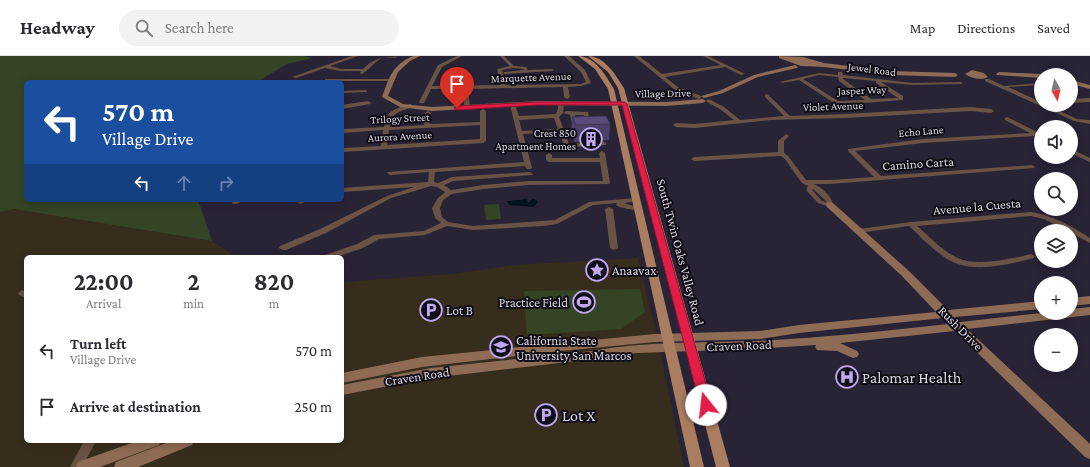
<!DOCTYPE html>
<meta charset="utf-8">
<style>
body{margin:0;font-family:"Crimson Pro",serif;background:#f2f2f3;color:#2b2b33;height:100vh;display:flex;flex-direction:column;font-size:15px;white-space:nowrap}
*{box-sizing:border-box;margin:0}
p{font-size:13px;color:#7c7c81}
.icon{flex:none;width:22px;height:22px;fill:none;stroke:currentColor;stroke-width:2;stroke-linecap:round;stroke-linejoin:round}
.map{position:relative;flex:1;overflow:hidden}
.details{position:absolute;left:24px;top:199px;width:320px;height:188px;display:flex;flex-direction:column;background:#fff;border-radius:6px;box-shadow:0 2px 10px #0003}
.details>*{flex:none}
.top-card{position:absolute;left:24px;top:24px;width:320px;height:122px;border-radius:6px;box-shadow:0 2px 10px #0003;background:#1a4fa0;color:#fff;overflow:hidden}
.needle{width:26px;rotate:172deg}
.fabs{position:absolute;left:1034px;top:12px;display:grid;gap:8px}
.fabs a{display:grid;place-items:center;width:44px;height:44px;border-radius:50%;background:#fff;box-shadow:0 2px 10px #0003;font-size:20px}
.pin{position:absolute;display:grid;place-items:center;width:34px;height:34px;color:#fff;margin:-41px -17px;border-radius:50% 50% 50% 0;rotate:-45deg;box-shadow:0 0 4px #0007}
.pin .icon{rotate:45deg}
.me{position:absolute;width:44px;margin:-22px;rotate:344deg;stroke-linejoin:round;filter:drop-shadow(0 0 3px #0008)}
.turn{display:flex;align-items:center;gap:14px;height:84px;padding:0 12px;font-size:18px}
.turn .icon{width:52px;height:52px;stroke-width:2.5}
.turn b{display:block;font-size:28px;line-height:34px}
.lanes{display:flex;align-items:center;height:38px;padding:0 12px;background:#0003;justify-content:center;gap:20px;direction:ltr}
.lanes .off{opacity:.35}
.eta{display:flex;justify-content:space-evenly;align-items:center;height:68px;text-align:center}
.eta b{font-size:24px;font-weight:700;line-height:28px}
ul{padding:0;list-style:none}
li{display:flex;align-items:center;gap:12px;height:56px;padding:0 12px}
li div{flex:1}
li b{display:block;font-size:15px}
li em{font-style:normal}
header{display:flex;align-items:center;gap:24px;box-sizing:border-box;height:56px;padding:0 20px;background:#fff;border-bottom:1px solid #e1e1e2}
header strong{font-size:19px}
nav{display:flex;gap:22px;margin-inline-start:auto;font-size:14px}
.search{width:280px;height:36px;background:#f2f2f3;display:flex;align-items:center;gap:10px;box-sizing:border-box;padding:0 14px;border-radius:22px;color:#7c7c81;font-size:15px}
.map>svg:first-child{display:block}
.education{fill:#372d1d}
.green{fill:#344424}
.water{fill:#00131b}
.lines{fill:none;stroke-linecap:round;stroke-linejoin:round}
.street{fill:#695345;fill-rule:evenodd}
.secondary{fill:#8e6b54;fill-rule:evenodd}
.primary{fill:#aa7d60;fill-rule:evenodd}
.wall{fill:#4d406b}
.building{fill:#5a4a7c;stroke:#3f3457}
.route{fill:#e11d48;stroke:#92132f}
.labels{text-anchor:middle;stroke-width:4;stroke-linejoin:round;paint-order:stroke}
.far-street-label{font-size:11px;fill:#d8d5e1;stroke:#110e17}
.far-poi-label{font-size:11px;fill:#d8d5e1;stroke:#110e17;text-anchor:end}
.street-label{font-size:13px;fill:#d8d5e1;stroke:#110e17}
.poi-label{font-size:13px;fill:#d8d5e1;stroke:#110e17;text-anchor:start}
.near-poi-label{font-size:16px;fill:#d8d5e1;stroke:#110e17;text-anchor:start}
</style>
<header>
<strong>Headway</strong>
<div class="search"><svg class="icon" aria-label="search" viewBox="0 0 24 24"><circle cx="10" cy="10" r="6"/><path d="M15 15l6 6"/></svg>Search here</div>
<nav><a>Map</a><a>Directions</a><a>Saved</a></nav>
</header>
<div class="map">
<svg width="1090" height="411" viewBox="0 0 1090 411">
<rect width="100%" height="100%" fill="#292336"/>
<polygon class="education" points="14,153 212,185 236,201 26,201 26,385 342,385 342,226 452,218 515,209 638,202 655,271 684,411 0,411 0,156"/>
<g class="green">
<polygon points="0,0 303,0 313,2 287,8 257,26 26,26 26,144 198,144 212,185 14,153 0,156"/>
<polygon points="499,148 501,163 486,164 484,149"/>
<polygon points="640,233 645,256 621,273 527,279 524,235"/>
</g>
<polygon class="water" points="527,143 528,147 533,143 538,145 535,150 533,151 509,149 507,145"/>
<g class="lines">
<g class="street">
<path d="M352,0H358L330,10L341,13H363C372,3 385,0 398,1C393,3 387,0 382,2C374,6 369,14 362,18L360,17L361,15H341L325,12L296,22L292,21Z"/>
<polygon points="457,0 462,0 442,11 432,30 501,29 497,13 510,10 500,0 504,0 514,10 526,11 528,14 552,13 554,14 552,15 506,18 504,18 504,16 524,14 523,13 513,12 502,14 506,29 581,28 586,26 581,16 564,0 569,0 585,14 591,27 581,30 568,31 570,41 567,43 564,41 563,31 468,33 470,51 467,53 464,51 464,33 431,33 424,47 420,47 419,46 438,9"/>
<polygon points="634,0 639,0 662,18 721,9 703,0 708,0 745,18 741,19 725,11 665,21 678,31 701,40 702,41 699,43 674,33"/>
<path d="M838,16H842L843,19L913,27L961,26L963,27L961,28L913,29L881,26L903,40V44L837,49L799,24L782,27L780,26L819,17L838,19ZM819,19L838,21L839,25L865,44L838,45L803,23ZM843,22L876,25V27L898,42L871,43L843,23Z"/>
<polygon points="325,23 390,23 392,24 390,25 327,25 325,24"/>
<polygon points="985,23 989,23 1004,30 1041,27 1041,29 1008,31 1041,46 1041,49 1047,49 1077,63 1090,64 1090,68 1074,65 985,25"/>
<polygon points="365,34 367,35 367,36 342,37 342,35"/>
<polygon points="767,38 790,60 845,58 971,51 991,53 994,55 991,57 971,55 845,62 771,64 695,72 676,71 673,69 676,67 695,68 734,64 720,53 707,46 706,45 709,43 724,51 740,64 784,60 765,41 765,39"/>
<polygon points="1090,42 1090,46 1071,47 1071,43"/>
<polygon points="368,45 371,47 370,48 342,53 342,49"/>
<path d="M561,45L564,47L563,57L559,61L569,88L604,86L606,87V89L536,94L533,92L534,91L564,89L559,76L523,78L532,112L531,113H527L525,110L435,116L434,126L438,127L452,121L530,116L533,118L532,119L453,125L444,129L451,134L483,129L529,125H603L600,106H549L546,104V99L549,97L552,99V102H600L599,97L602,95L605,97L610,127L609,128L529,129L483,133L452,138L443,144L440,152L442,161L448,166L473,170L555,164L589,146L636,142L639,144L638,145L624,147L640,152L642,153L640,154C634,155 623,152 617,150L616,149L617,147L593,149L557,168L543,170L473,174L447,170L425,179L379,183L363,192L336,201H324L325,199L357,188L374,179L424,175L441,167L435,162L432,152L438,142L445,136L437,131L431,130L391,142L326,177L286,194H283L279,192L280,190L320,173L387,140L414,131L342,136V132L428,126L429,116L390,119L387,117L388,116L524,106L510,49L515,48L519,60L556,58L558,53V47ZM554,62L558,73L522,75L519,64Z"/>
<path d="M410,48L412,49V51C399,56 392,56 390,71L424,69L425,57L428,55L431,57L430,68L480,66V55L483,53L486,55V85L483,87L342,96V92L381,90L383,74L342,77V73L384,71C386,54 395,53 410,48ZM480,69V83L387,89L389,74Z"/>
<path d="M566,55L588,56L590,66L587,68L572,67L570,59L563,57ZM575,59H584V64H576Z"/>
<path d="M1007,61L1041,78V82L1036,80L923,87L855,95L881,120L1032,109L1035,111L1034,112L830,128H814C822,132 832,140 833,149L830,151L818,147L806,134L808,130L802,127L784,102L780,100L694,105L691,103L694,101L778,96V85L786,78L789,80L784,85V97L788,100L806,124H830L874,121L848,95V93L923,83L1030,77L1005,64V62ZM813,133L826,145V146L822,145L812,134Z"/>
<polygon points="1071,93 1090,102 1090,106 1071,97"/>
<polygon points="236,144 245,144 237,148 233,148 232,147"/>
<polygon points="295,144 309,144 300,148"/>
<polygon points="609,151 613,153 618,192 614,194 610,192 605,153"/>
<path d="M1031,156C1053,159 1071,170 1090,182V187L1071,177V175H1068L1044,163L1031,160L917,170C930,181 942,195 958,202C977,211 1011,203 1031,198L1035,200L1034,202C1008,209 971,218 947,203C933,194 921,181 909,170L859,177L855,175L859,173L911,166Z"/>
<polygon points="22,234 26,236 26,242 19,239 18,237"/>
<polygon points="84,385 96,385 82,411 70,411"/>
</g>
<g class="secondary">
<path d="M413,0H420L410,5L398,16L388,40L403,48L432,51L538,45L666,46L703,43L706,45L703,47L666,50L538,49L432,55L400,51L382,41C389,22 392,9 413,0Z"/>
<polygon points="779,0 803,1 824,7 891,15 955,17 958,19 955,21 891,19 824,11 801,10 779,2"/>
<polygon points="795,9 798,11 797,12 758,21 723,37 704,42 701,40 719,35 754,19"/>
<path d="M972,14L984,17L988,21C981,25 971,22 965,18Z"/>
<polygon points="999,16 1041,18 1043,19 1041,19 1041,22 997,19 996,18"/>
<polygon points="1071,24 1090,29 1090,33 1071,28"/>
<path d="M830,146L833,147L910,216L948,254L1041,245V253L955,261L960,266L1041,257H1071V253L1090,251V259L967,273L1090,388V403L1085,401L955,275L840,287L857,295L859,298L857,301L853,302L837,295L817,294L815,291L816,289L753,293L637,297L592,303L431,322L342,339V329L431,312L592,295C646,285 700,287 755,285C820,282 884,275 948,268L943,262L799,277L760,283L655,286L551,296L422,311L342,327V317L422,301L551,288L655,278L760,275L799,269L936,256L902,220L827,151L826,149L827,147Z"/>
<polygon points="1090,240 1090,248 1071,250 1071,242"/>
<polygon points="137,385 161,385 159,389 100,411 76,411 78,406"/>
<polygon points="171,385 194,385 192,389 138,411 114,411 116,406"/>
</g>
<g class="primary">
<path d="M578,0C595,0 606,20 614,33L704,411H690L608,33L595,13Z"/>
<path d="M588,0C605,0 616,20 624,32L730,411H716L618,32L608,16Z"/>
</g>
</g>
<polygon class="wall" points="572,61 610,68 609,84 575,86 571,77"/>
<polygon class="building" points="606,60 610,68 576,69 572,61"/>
<polygon class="route" points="538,46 624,46 627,48 712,349 710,352 706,354 702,352 700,349 622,49 538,49 457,54 454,52 457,50"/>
<defs>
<g id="building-ring" transform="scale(1.15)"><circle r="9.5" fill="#110e17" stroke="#c1a8f3" stroke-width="1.5"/><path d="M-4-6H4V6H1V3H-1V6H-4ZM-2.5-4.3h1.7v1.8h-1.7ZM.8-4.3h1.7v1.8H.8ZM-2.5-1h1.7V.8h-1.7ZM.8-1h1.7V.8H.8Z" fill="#c1a8f3"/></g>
<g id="sight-ring" transform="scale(1.15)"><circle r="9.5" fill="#110e17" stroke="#c1a8f3" stroke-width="1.5"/><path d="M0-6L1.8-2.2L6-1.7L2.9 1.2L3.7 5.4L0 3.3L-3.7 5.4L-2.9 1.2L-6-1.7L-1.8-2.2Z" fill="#c1a8f3"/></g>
<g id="stadium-ring" transform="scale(1.15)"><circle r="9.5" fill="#110e17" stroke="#c1a8f3" stroke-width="1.5"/><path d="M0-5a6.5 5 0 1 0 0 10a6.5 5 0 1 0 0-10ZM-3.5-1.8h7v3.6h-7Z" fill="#c1a8f3"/></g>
<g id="parking-ring" transform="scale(1.15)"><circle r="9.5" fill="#110e17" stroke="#c1a8f3" stroke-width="1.5"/><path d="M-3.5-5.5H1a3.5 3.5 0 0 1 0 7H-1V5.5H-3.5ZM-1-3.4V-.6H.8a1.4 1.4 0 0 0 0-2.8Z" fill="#c1a8f3"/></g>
<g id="university-ring" transform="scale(1.15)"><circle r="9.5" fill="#110e17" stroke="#c1a8f3" stroke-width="1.5"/><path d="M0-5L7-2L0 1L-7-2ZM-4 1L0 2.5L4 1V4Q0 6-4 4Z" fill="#c1a8f3"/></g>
<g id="hospital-ring" transform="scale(1.15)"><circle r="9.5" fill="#110e17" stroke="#c1a8f3" stroke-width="1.5"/><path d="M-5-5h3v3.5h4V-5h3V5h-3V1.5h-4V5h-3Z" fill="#c1a8f3"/></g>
</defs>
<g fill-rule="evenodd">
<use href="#building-ring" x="591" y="83"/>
<use href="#sight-ring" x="597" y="214"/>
<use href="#stadium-ring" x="584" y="246"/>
<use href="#parking-ring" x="431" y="254"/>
<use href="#university-ring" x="501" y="291"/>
<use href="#hospital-ring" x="847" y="321"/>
<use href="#parking-ring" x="546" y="359"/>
</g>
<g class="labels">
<g class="far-street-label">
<text transform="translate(872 13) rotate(7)" y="4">Jewel Road</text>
<text transform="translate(531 21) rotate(-2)" y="4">Marquette Avenue</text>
<text transform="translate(862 34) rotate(-2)" y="4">Jasper Way</text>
<text transform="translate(663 37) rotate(-1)" y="4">Village Drive</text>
<text transform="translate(833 50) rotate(-2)" y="4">Violet Avenue</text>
<text transform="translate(400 62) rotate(-3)" y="4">Trilogy Street</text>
<text transform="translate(921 75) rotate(-5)" y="4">Echo Lane</text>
<text transform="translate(400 80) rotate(-3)" y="4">Aurora Avenue</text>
</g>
<g class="far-poi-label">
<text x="576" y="81">Crest 850<tspan x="576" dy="13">Apartment Homes</tspan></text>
</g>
<g class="street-label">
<text transform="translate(918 107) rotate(-4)" y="5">Camino Carta</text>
<text transform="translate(977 150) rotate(-5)" y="5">Avenue la Cuesta</text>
<text transform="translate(681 196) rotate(75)" y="5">South Twin Oaks Valley Road</text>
<text transform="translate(961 272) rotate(45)" y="5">Rush Drive</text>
<text transform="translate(739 289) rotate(-2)" y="5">Craven Road</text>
<text transform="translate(417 320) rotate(-9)" y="5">Craven Road</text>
</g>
<g class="poi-label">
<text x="612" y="219">Anaavax</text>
<text x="568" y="251" text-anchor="end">Practice Field</text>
<text x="446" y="259">Lot B</text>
<text x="516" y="289">California State<tspan x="516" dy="15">University San Marcos</tspan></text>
</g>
<g class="near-poi-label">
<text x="862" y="327">Palomar Health</text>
<text x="562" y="365">Lot X</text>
</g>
</g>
</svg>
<div class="fabs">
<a><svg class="needle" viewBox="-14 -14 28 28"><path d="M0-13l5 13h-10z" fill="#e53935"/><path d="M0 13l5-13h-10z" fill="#7c7c81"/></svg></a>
<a><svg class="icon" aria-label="sound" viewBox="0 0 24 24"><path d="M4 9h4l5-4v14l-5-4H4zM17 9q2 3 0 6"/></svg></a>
<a><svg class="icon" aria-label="search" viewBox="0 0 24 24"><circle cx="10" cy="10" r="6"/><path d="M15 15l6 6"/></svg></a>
<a><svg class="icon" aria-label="layers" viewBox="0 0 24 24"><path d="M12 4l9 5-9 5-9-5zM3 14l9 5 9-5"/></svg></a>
<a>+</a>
<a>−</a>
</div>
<div class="pin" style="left:457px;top:52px;background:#d93025"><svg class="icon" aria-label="arrive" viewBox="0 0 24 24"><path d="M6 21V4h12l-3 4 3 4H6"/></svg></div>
<svg class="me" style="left:706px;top:349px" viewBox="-20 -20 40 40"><circle r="19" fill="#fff"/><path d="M0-13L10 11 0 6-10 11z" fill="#e11d48"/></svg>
<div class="top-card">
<div class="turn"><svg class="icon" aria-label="left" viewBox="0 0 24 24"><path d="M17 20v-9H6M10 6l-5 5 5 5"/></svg><div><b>570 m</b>Village Drive</div></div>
<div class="lanes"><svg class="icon" aria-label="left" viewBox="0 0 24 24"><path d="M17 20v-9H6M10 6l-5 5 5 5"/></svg><svg class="icon off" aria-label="ahead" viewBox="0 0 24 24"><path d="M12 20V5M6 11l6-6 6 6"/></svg><svg class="icon off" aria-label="right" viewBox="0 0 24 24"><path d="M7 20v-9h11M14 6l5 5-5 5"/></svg></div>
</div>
<section class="details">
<div class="eta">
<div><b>22:00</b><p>Arrival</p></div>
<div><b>2</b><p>min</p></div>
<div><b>820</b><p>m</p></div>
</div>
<ul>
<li><svg class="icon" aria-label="left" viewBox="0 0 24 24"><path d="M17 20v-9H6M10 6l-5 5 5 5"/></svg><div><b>Turn left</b><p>Village Drive</p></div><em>570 m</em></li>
<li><svg class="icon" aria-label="arrive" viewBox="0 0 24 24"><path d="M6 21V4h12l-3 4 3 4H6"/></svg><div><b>Arrive at destination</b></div><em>250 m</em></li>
</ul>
</section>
</div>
